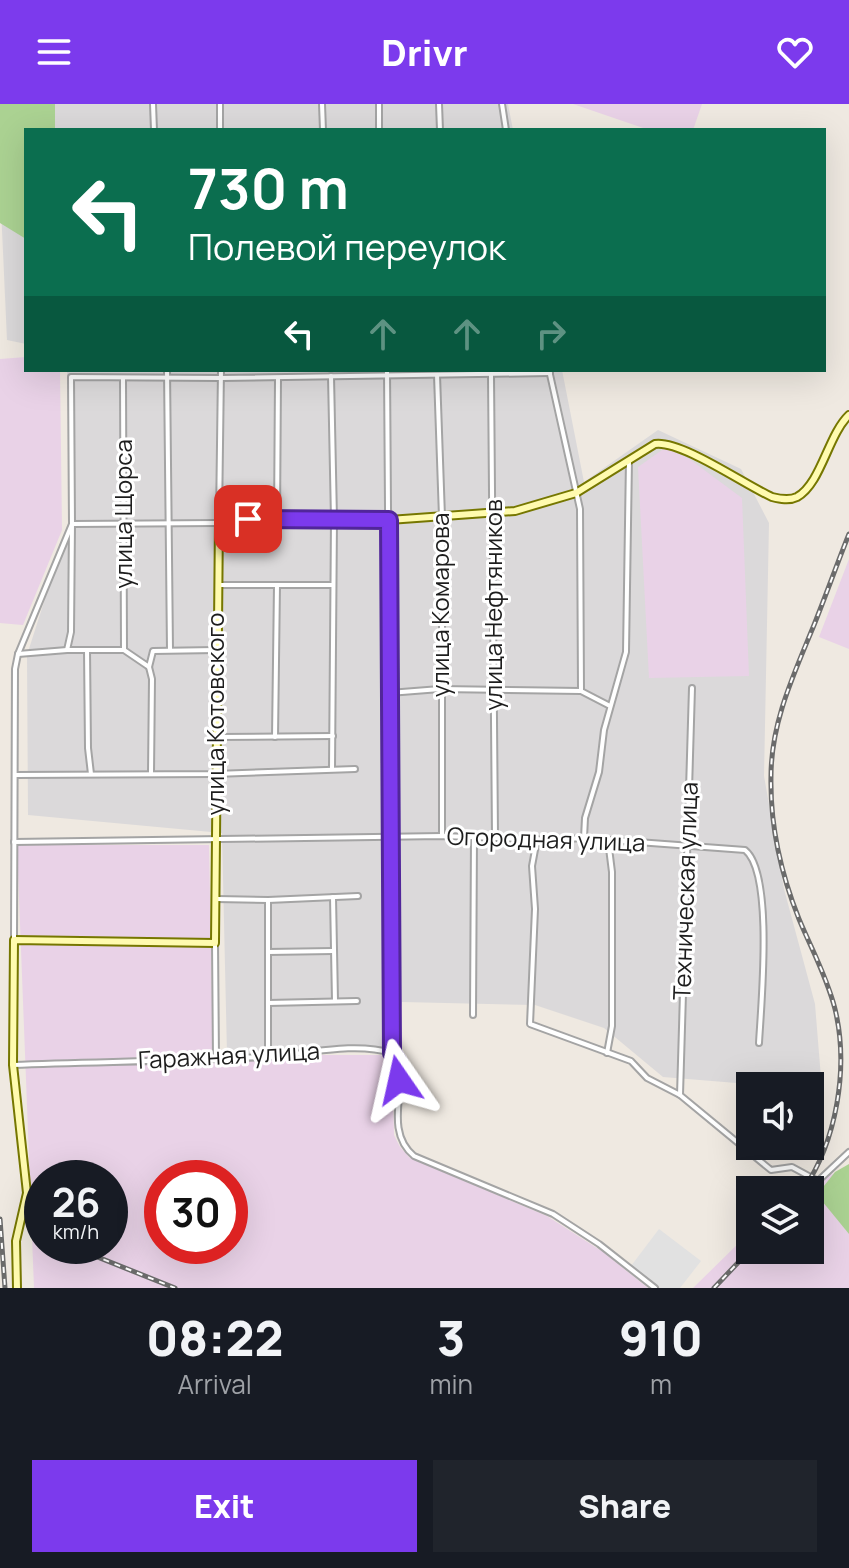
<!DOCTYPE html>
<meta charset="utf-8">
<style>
body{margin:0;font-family:Manrope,sans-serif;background:#20242c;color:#f1f3f6;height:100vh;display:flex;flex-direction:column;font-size:30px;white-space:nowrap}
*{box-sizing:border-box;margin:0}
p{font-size:26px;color:#9ea1a6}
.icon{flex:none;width:44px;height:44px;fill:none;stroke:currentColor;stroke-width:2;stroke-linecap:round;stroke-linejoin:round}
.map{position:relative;height:1184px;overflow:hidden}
.panel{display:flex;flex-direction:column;background:#171b24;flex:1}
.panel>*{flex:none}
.banner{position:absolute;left:24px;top:24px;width:802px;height:244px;border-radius:0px;box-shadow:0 8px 32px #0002;background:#0b6e4f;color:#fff;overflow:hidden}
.controls{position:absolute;left:736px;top:968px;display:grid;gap:16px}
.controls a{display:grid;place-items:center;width:88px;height:88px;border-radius:0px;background:#171b24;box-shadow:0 8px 32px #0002;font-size:40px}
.speed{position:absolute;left:24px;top:1056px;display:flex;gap:16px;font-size:40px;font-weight:700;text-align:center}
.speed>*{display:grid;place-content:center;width:104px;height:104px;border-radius:50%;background:#171b24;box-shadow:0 8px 32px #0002;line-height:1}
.speed small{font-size:20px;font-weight:400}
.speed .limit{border:12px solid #d22;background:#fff;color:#111}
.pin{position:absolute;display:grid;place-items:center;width:68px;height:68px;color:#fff;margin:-34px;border-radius:16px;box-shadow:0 4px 12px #0006}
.me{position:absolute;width:88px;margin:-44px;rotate:349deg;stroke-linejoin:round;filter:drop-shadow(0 0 6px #0008)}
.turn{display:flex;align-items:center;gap:28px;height:168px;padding:0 32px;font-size:36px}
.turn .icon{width:104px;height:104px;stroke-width:2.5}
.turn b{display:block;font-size:56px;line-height:68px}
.lanes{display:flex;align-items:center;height:76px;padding:0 32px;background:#0003;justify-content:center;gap:40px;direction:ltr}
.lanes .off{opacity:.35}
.eta{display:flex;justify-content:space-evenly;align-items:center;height:136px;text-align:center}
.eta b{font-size:48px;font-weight:800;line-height:56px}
.primary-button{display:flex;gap:16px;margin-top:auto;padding:16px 32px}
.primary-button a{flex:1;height:92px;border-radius:0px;background:#7c3aed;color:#fff;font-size:32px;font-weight:800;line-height:92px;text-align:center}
.primary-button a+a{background:#20242c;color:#f1f3f6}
header{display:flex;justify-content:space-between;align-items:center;height:104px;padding:0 32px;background:#7c3aed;color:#fff;font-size:36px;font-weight:800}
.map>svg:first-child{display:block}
.residential{fill:#dbd9da}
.industrial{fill:#e9d2e7;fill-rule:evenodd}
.forest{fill:#abd292}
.parking{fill:#e1e1e1}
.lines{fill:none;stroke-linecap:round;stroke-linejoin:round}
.street-casing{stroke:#a4a4a4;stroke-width:8}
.secondary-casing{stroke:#767700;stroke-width:10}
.street{stroke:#fff;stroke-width:4}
.secondary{stroke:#fffbaf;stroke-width:6}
.rail-casing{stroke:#6b6b6b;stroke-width:5}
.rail{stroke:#fff;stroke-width:2;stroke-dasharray:6;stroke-linecap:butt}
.route-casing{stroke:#51269a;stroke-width:20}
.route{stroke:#7c3aed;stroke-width:14}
.labels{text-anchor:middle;stroke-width:6;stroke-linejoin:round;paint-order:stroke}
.street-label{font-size:24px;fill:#1d1d1d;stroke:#fff}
</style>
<header><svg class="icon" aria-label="menu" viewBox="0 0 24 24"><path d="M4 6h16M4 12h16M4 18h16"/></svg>Drivr<svg class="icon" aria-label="heart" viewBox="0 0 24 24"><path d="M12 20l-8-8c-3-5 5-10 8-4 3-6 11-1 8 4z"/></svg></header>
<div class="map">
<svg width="849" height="1184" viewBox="0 0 849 1184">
<rect width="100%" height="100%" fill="#efe9e1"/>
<g class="residential">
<polygon points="0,0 508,0 513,26 26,26 26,240 7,236 0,82"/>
<polygon points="67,266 562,266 584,378 658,326 741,365 769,419 764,672 784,785 815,900 822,986 810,985 810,982 773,982 663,973 604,924 535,901 402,898 392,943 335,945 268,953 227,950 222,729 28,711 27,551 70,417"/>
</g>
<g class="industrial">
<polygon points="573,0 702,0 693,26 649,26"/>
<polygon points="26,253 26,266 60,266 62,426 23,521 0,519 0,255"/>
<polygon points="665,344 688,354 742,394 749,572 649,574 638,363"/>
<polygon points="849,455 849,545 819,533"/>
<path d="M17,741H209L213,951H380L392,957L394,1031L400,1043L410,1054L547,1112L603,1148L648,1184H34ZM42,1074H110V1142H42ZM162,1074H230V1142H162Z"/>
<polygon points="849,1063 849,1184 693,1184 750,1128 750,1146 810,1146 810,1086 794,1086"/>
</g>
<g class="forest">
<polygon points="0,0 55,0 55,26 26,26 26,135 0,119"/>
<polygon points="849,1060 849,1130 822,1097 820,1087 835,1068"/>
</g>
<polygon class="parking" points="659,1125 701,1157 680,1184 660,1184 631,1162"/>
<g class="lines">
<g class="street-casing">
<g id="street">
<polyline points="153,0 154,26"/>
<polyline points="322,0 323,26"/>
<polyline points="379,0 379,26"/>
<polyline points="439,0 440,26"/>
<polyline points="502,0 506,26"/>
<polyline points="220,26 220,0"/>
<polyline points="167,266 170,546"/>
<polyline points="387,266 392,949"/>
<polyline points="549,266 580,405 581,587"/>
<polyline points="437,271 442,413 442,732"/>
<polyline points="491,271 495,732"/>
<polyline points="331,272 334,415 332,665"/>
<polyline points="123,274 124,546"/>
<polyline points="219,415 221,266"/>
<polyline points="277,415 278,274"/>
<polyline points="219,481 333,481"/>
<polyline points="67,546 71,528 72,420 218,419"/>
<polyline points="87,546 88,644 91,670"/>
<polyline points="18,550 67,546 124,546 149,563 153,547 216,546"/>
<polyline points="149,563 152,575 151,669"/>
<polyline points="389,589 440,585 581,587 610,602"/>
<polyline points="218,633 333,632"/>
<polyline points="275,633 277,481"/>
<polyline points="15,671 215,670 355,665"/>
<polyline points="584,734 585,714 599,668 604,626 626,548 629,356"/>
<polyline points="537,735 532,762 535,805 530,920 631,957 647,974 680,991 771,1066 792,1063 818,1077 849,1048"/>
<path d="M14,738L442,732L547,736L584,734L745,746C774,769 761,901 759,939"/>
<polyline points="333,793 335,897"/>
<polyline points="217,795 268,796 358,792"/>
<polyline points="268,796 268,953"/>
<polyline points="14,836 15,565 18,550 72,420 71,273 221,274 550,269"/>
<polyline points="215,839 216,955"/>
<polyline points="268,848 333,847"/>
<polyline points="268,899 357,897"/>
<polyline points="473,911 474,732"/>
<polyline points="607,949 612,922 612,768 608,736"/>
<path d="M13,961C97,958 181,957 264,953C304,951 352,937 392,949C415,970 379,1023 414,1052L553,1110L599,1140L655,1184"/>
<polyline points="680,991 692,584"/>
</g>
</g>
<g class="secondary-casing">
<path id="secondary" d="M17,1184L16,1137L27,1089L13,961L14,836L215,839L219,415L389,416L515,407L576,389L655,340C681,336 745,381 772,393C780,395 789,397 797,393C821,380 828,331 849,311"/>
</g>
<use href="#street" class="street"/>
<use href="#secondary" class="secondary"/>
<g class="rail-casing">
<g id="rail">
<path d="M803,1086C837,1037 849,963 835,905C827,873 811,844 799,815C781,770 770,720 771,672C771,618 794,570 814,521C826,491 837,460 849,430"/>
<polyline points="0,1115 5,1184"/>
<polyline points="70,1142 175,1184"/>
<polyline points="714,1184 750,1146"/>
</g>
</g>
<use href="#rail" class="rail"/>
</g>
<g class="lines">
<g class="route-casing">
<polyline id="route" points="248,415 389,416 392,949 399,960 399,976"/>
</g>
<use href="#route" class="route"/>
</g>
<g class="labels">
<g class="street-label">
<text transform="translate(124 410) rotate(-90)" y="8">улица Щорса</text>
<text transform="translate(441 501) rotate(-90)" y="8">улица Комарова</text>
<text transform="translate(494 501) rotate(-90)" y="8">улица Нефтяников</text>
<text transform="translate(216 610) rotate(-90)" y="8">улица Котовского</text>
<text transform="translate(546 736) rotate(2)" y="8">Огородная улица</text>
<text transform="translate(686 787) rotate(-88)" y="8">Техническая улица</text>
<text transform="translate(229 952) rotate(-3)" y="8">Гаражная улица</text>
</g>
</g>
</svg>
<div class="controls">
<a><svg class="icon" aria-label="sound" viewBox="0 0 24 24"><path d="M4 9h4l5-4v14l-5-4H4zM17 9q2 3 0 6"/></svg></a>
<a><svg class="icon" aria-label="layers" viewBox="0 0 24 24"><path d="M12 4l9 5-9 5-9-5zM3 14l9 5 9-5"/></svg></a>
</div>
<div class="speed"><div>26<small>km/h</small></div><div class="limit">30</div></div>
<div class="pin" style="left:248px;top:415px;background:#d93025"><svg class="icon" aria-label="arrive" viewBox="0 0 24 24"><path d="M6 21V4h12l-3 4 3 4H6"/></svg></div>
<svg class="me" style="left:399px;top:976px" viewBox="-20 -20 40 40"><path d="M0-17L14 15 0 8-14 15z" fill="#7c3aed" stroke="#fff" stroke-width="4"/></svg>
<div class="banner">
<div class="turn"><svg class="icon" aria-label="left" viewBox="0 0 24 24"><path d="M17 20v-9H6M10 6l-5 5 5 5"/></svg><div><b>730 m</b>Полевой переулок</div></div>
<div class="lanes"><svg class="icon" aria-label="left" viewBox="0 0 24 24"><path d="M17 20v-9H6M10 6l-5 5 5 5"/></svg><svg class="icon off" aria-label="ahead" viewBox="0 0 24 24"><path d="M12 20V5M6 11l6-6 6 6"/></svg><svg class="icon off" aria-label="ahead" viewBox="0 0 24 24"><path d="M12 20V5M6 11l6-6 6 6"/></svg><svg class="icon off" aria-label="right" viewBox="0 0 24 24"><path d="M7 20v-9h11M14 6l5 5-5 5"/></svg></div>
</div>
</div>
<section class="panel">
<div class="eta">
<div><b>08:22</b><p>Arrival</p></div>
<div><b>3</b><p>min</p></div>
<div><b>910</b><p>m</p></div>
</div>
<div class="primary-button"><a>Exit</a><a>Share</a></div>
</section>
